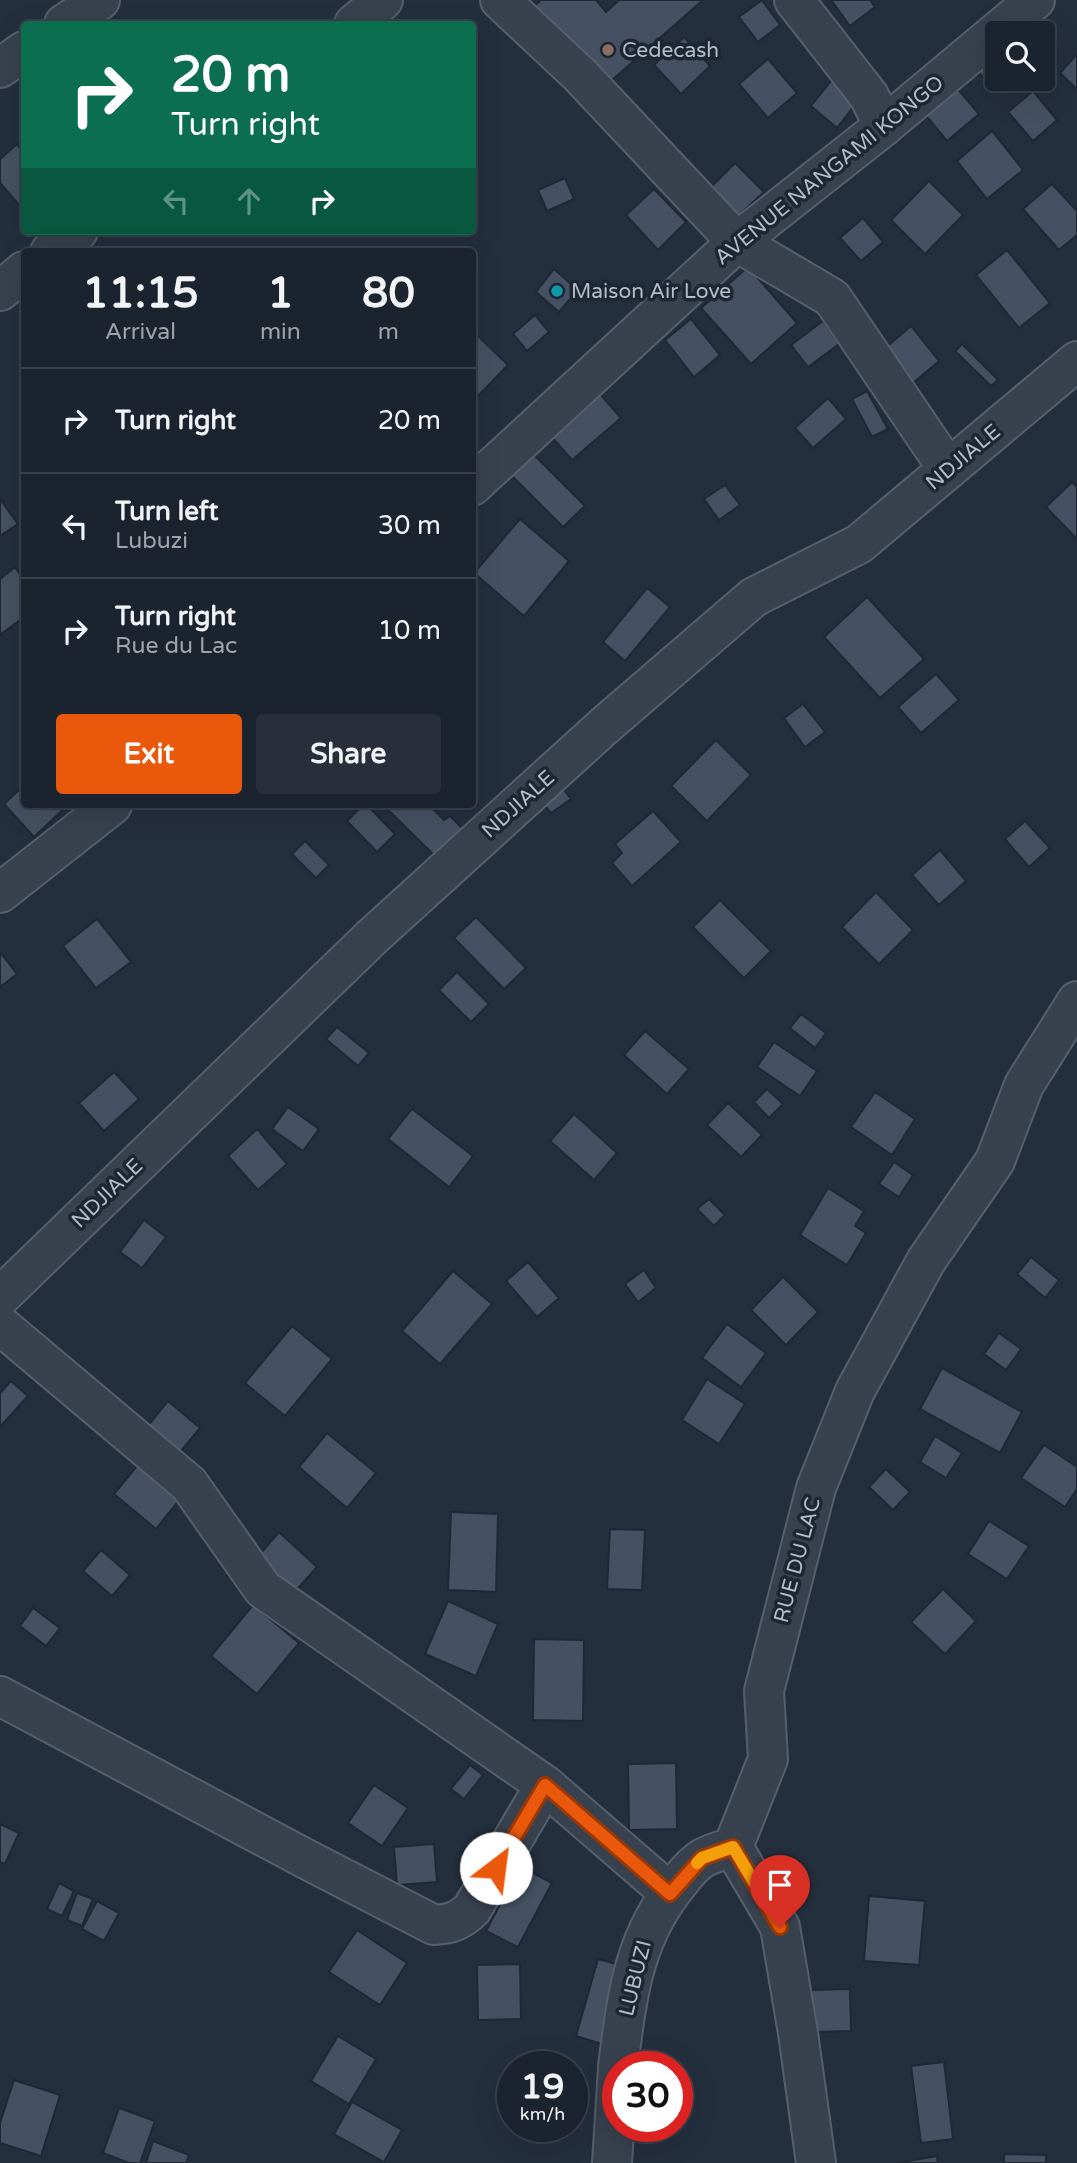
<!DOCTYPE html>
<style>
body{margin:0;font-family:"Varela Round",sans-serif;background:#282f3a;color:#f1f3f6;height:100vh;display:flex;flex-direction:column;font-size:26px;white-space:nowrap}
*{box-sizing:border-box;margin:0}
p{font-size:23px;color:#a0a4aa}
.icon{flex:none;width:38px;height:38px;fill:none;stroke:currentColor;stroke-width:2;stroke-linecap:round;stroke-linejoin:round}
.map{position:relative;flex:1;overflow:hidden}
.panel{position:absolute;left:21px;top:248px;width:455px;height:560px;display:flex;flex-direction:column;background:#1b232e;border-radius:7px;box-shadow:0 7px 28px #0002,0 0 0 2px #39404a}
.panel>*{flex:none}
.top-card{position:absolute;left:21px;top:21px;width:455px;height:214px;border-radius:7px;box-shadow:0 7px 28px #0002,0 0 0 2px #39404a;background:#0b6e4f;color:#fff;overflow:hidden}
.tools{position:absolute;left:985px;top:21px;display:grid;gap:14px}
.tools a{display:grid;place-items:center;width:70px;height:70px;border-radius:7px;background:#1b232e;box-shadow:0 7px 28px #0002,0 0 0 2px #39404a;font-size:35px}
.speed{position:absolute;left:497px;top:2051px;display:flex;gap:14px;font-size:35px;font-weight:700;text-align:center}
.speed>*{display:grid;place-content:center;width:91px;height:91px;border-radius:50%;background:#1b232e;box-shadow:0 7px 28px #0002,0 0 0 2px #39404a;line-height:1}
.speed small{font-size:18px;font-weight:400}
.speed .limit{border:10px solid #d22;background:#fff;color:#111}
.pin{position:absolute;display:grid;place-items:center;width:60px;height:60px;color:#fff;margin:-72px -30px;border-radius:50% 50% 50% 0;rotate:-45deg;box-shadow:0 0 7px #0007}
.pin .icon{rotate:45deg}
.me{position:absolute;width:77px;margin:-38px;rotate:30deg;stroke-linejoin:round;filter:drop-shadow(0 0 5px #0008)}
.turn{display:flex;align-items:center;gap:24px;height:147px;padding:0 35px;font-size:32px}
.turn .icon{width:91px;height:91px;stroke-width:2.5}
.turn b{display:block;font-size:49px;line-height:60px}
.lanes{display:flex;align-items:center;height:66px;padding:0 35px;background:#0003;justify-content:center;gap:35px;direction:ltr}
.lanes .off{opacity:.35}
.eta{display:flex;justify-content:space-evenly;align-items:center;height:119px;text-align:center}
.eta b{font-size:42px;font-weight:800;line-height:49px}
.primary-button{display:flex;gap:14px;margin-top:auto;padding:14px 35px}
.primary-button a{flex:1;height:80px;border-radius:7px;background:#ea580c;color:#fff;font-size:28px;font-weight:800;line-height:80px;text-align:center}
.primary-button a+a{background:#282f3a;color:#f1f3f6}
ul{padding:0;list-style:none}
li{display:flex;align-items:center;gap:21px;height:105px;padding:0 35px;border-top:2px solid #39404a}
li div{flex:1}
li b{display:block;font-size:26px}
li em{font-style:normal}
.map>svg:first-child{display:block}
.building{fill:#455162;stroke:#1f2835;stroke-width:2}
.lines{fill:none;stroke-linecap:round;stroke-linejoin:round}
.minor-casing{stroke:#565f6c;stroke-width:42}
.minor{stroke:#38414e;stroke-width:38}
.route-casing{stroke:#983908;stroke-width:18}
.route{stroke:#ea580c;stroke-width:12}
.slow{stroke:#f59e0b;stroke-width:12}
.education-dot{fill:#8d6e63;stroke:#1d2633;stroke-width:2.5}
.culture-dot{fill:#0f9aa8;stroke:#1d2633;stroke-width:2.5}
.labels{text-anchor:middle;stroke-width:7;stroke-linejoin:round;paint-order:stroke}
.poi-label{font-size:21px;fill:#b4bcc9;stroke:#1d2633;text-anchor:start}
.street-label{font-size:21px;fill:#b4bcc9;stroke:#1d2633}
</style>
<div class="map">
<svg width="1077" height="2163" viewBox="0 0 1077 2163">
<rect width="100%" height="100%" fill="#242f3e"/>
<g class="building">
<polygon points="541,0 596,0 606,12 619,0 703,0 603,88 533,7"/>
<polygon points="762,0 780,25 758,42 739,17"/>
<polygon points="831,0 870,0 875,7 850,26"/>
<polygon points="684,37 710,66 681,94 654,65"/>
<polygon points="998,41 998,69 986,80 971,65"/>
<polygon points="1077,54 1077,89 1060,73"/>
<polygon points="768,59 797,93 768,118 739,84"/>
<polygon points="831,81 857,102 837,128 811,106"/>
<polygon points="956,87 979,114 947,141 924,113"/>
<polygon points="1033,91 1057,120 1033,141 1008,112"/>
<polygon points="992,131 1023,170 987,199 957,161"/>
<polygon points="17,144 24,154 24,200 19,205 0,183 0,159"/>
<polygon points="735,163 764,192 738,216 710,188"/>
<polygon points="565,178 574,199 547,211 538,190"/>
<polygon points="929,181 963,215 925,254 891,220"/>
<polygon points="1052,184 1077,211 1077,235 1059,250 1023,209"/>
<polygon points="654,189 686,222 658,250 626,215"/>
<polygon points="863,218 883,242 861,261 840,238"/>
<polygon points="1007,250 1050,303 1019,328 976,275"/>
<polygon points="748,267 797,323 751,364 701,308"/>
<polygon points="554,269 578,290 559,312 536,292"/>
<polygon points="535,315 549,332 527,351 513,334"/>
<polygon points="691,319 720,355 694,377 665,340"/>
<polygon points="823,321 839,344 808,367 791,345"/>
<polygon points="911,326 939,361 913,383 884,349"/>
<polygon points="474,332 508,365 478,396 472,391"/>
<polygon points="962,344 998,380 991,386 955,351"/>
<polygon points="867,391 888,429 872,437 852,399"/>
<polygon points="600,394 621,418 572,460 551,436"/>
<polygon points="828,398 846,419 813,448 795,428"/>
<polygon points="531,452 585,506 563,527 509,473"/>
<polygon points="1072,482 1077,487 1077,539 1046,507"/>
<polygon points="725,485 740,505 719,520 704,499"/>
<polygon points="0,499 18,524 0,536"/>
<polygon points="520,519 569,561 524,616 474,573"/>
<polygon points="15,567 24,580 24,617 0,635 0,579"/>
<polygon points="647,588 670,607 625,661 603,642"/>
<polygon points="867,597 924,659 880,698 824,637"/>
<polygon points="936,674 959,700 921,733 898,707"/>
<polygon points="803,704 825,732 805,747 784,718"/>
<polygon points="716,740 751,775 707,821 671,786"/>
<polygon points="24,785 24,805 68,805 34,837 4,804"/>
<polygon points="560,785 571,799 551,813 540,799"/>
<polygon points="363,805 367,805 395,834 377,852 347,821"/>
<polygon points="383,805 429,805 444,820 450,816 466,832 439,860"/>
<polygon points="653,811 681,842 632,886 612,863 622,853 615,844"/>
<polygon points="1025,821 1050,848 1029,867 1005,839"/>
<polygon points="305,841 329,865 316,878 292,854"/>
<polygon points="940,850 966,881 939,905 912,875"/>
<polygon points="876,892 913,930 879,964 842,927"/>
<polygon points="720,900 771,951 744,978 693,927"/>
<polygon points="476,917 526,968 504,989 454,938"/>
<polygon points="97,919 131,962 96,988 63,946"/>
<polygon points="0,952 17,974 0,987"/>
<polygon points="457,972 489,1004 471,1022 439,990"/>
<polygon points="801,1014 826,1033 815,1048 790,1028"/>
<polygon points="337,1027 369,1053 358,1066 326,1039"/>
<polygon points="645,1031 689,1069 667,1094 624,1055"/>
<polygon points="774,1042 817,1071 800,1096 757,1067"/>
<polygon points="114,1072 139,1099 104,1131 79,1103"/>
<polygon points="767,1089 783,1104 769,1118 754,1102"/>
<polygon points="875,1092 915,1119 892,1155 851,1127"/>
<polygon points="728,1103 762,1135 741,1157 707,1125"/>
<polygon points="288,1107 319,1129 303,1151 272,1129"/>
<polygon points="412,1109 473,1156 449,1187 388,1139"/>
<polygon points="574,1114 617,1153 594,1180 550,1141"/>
<polygon points="257,1129 287,1164 258,1190 228,1156"/>
<polygon points="894,1162 913,1175 899,1197 879,1184"/>
<polygon points="828,1188 864,1211 855,1226 866,1233 847,1265 800,1235"/>
<polygon points="709,1199 725,1215 714,1226 697,1209"/>
<polygon points="144,1220 166,1237 142,1268 120,1252"/>
<polygon points="1031,1257 1059,1280 1045,1298 1017,1274"/>
<polygon points="528,1262 559,1298 537,1317 506,1281"/>
<polygon points="644,1270 656,1288 638,1302 625,1284"/>
<polygon points="453,1271 492,1304 440,1364 402,1331"/>
<polygon points="783,1277 818,1312 786,1345 751,1310"/>
<polygon points="727,1324 766,1353 741,1387 702,1358"/>
<polygon points="292,1326 332,1359 285,1416 245,1383"/>
<polygon points="999,1333 1021,1349 1006,1370 984,1354"/>
<polygon points="942,1368 1022,1412 1000,1453 920,1409"/>
<polygon points="707,1379 745,1404 719,1444 682,1420"/>
<polygon points="11,1381 28,1396 0,1427 0,1393"/>
<polygon points="168,1401 200,1428 172,1462 140,1436"/>
<polygon points="327,1433 376,1473 347,1508 299,1467"/>
<polygon points="935,1436 962,1453 946,1478 920,1462"/>
<polygon points="1044,1445 1077,1467 1077,1489 1065,1507 1021,1478"/>
<polygon points="141,1461 183,1495 156,1529 114,1494"/>
<polygon points="886,1469 910,1492 893,1510 869,1487"/>
<polygon points="451,1512 498,1514 496,1592 448,1590"/>
<polygon points="989,1521 1029,1546 1007,1579 968,1554"/>
<polygon points="610,1529 645,1530 642,1590 607,1589"/>
<polygon points="279,1532 317,1567 291,1596 254,1561"/>
<polygon points="101,1550 130,1575 112,1596 83,1571"/>
<polygon points="943,1589 976,1621 945,1654 911,1622"/>
<polygon points="448,1601 498,1624 476,1676 425,1654"/>
<polygon points="253,1605 299,1643 257,1694 211,1656"/>
<polygon points="33,1608 60,1628 46,1646 20,1626"/>
<polygon points="534,1639 584,1640 583,1721 533,1720"/>
<polygon points="676,1763 677,1829 629,1830 628,1764"/>
<polygon points="470,1765 483,1775 464,1799 451,1789"/>
<polygon points="374,1785 408,1808 382,1846 348,1823"/>
<polygon points="0,1824 19,1833 5,1864 0,1862"/>
<polygon points="434,1844 437,1882 397,1885 394,1847"/>
<polygon points="520,1866 552,1883 518,1947 486,1931"/>
<polygon points="59,1883 74,1891 62,1916 47,1909"/>
<polygon points="77,1893 93,1899 82,1926 67,1920"/>
<polygon points="869,1896 925,1901 919,1965 864,1961"/>
<polygon points="97,1901 119,1913 104,1941 82,1929"/>
<polygon points="357,1930 407,1963 380,2005 329,1972"/>
<polygon points="598,1959 627,1967 605,2045 576,2036"/>
<polygon points="520,1964 521,2019 478,2020 477,1965"/>
<polygon points="850,1989 851,2031 811,2032 810,1990"/>
<polygon points="338,2036 376,2059 349,2104 311,2081"/>
<polygon points="944,2062 953,2139 921,2143 911,2066"/>
<polygon points="14,2080 60,2095 41,2156 0,2143 0,2123"/>
<polygon points="352,2102 402,2130 384,2162 334,2134"/>
<polygon points="119,2108 155,2121 140,2163 129,2163 103,2153"/>
<polygon points="153,2141 189,2155 186,2163 146,2163"/>
<polygon points="1004,2154 1046,2155 1046,2163 1004,2163"/>
<polygon points="937,2156 938,2163 897,2163"/>
</g>
<g class="lines">
<g class="minor-casing">
<g id="minor">
<polyline points="500,0 580,75 737,242 832,298 948,469"/>
<polyline points="794,0 869,96 884,126"/>
<polyline points="64,24 100,0"/>
<polyline points="354,24 383,0"/>
<polyline points="0,68 24,51"/>
<polyline points="50,252 78,231"/>
<polyline points="0,291 24,271"/>
<polyline points="472,486 737,242 884,126 1035,0"/>
<polyline points="0,893 112,805"/>
<polyline points="0,1297 372,937 603,727 754,597 859,544 1077,361"/>
<polyline points="0,1325 189,1484 263,1589 545,1785 670,1893"/>
<path d="M0,1696L306,1859L434,1925C450,1924 460,1921 472,1909L545,1785"/>
<path d="M618,2067C627,1996 633,1937 680,1881C686,1873 695,1863 703,1858C712,1853 724,1850 733,1847"/>
<polyline points="612,2163 618,2068"/>
<polyline points="816,2163 798,2033 780,1927 733,1847 768,1759 764,1691 816,1488 855,1391 926,1261 995,1161 1024,1085 1077,1001"/>
</g>
</g>
<use href="#minor" class="minor"/>
</g>
<g class="lines">
<g class="route-casing">
<polyline id="route" points="496,1868 545,1785 670,1894 702,1858 733,1847 780,1927"/>
</g>
<use href="#route" class="route"/>
<polyline class="slow" points="697,1863 702,1858 733,1847 757,1887"/>
</g>
<circle class="education-dot" cx="608" cy="50" r="7"/>
<circle class="culture-dot" cx="557" cy="291" r="7"/>
<g class="labels">
<g class="poi-label">
<text x="622" y="57">Cedecash</text>
<text x="571" y="298">Maison Air Love</text>
</g>
<g class="street-label">
<text transform="translate(829 170) rotate(-39)" y="7">AVENUE NANGAMI KONGO</text>
<text transform="translate(963 457) rotate(-40)" y="7">NDJIALE</text>
<text transform="translate(518 804) rotate(-42)" y="7">NDJIALE</text>
<text transform="translate(107 1193) rotate(-44)" y="7">NDJIALE</text>
<text transform="translate(797 1560) rotate(-75)" y="7">RUE DU LAC</text>
<text transform="translate(635 1978) rotate(-76)" y="7">LUBUZI</text>
</g>
</g>
</svg>
<div class="tools">
<a><svg class="icon" aria-label="search" viewBox="0 0 24 24"><circle cx="10" cy="10" r="6"/><path d="M15 15l6 6"/></svg></a>
</div>
<div class="speed"><div>19<small>km/h</small></div><div class="limit">30</div></div>
<div class="pin" style="left:780px;top:1927px;background:#d93025"><svg class="icon" aria-label="arrive" viewBox="0 0 24 24"><path d="M6 21V4h12l-3 4 3 4H6"/></svg></div>
<svg class="me" style="left:496px;top:1868px" viewBox="-20 -20 40 40"><circle r="19" fill="#fff"/><path d="M0-13L10 11 0 6-10 11z" fill="#ea580c"/></svg>
<div class="top-card">
<div class="turn"><svg class="icon" aria-label="right" viewBox="0 0 24 24"><path d="M7 20v-9h11M14 6l5 5-5 5"/></svg><div><b>20 m</b>Turn right</div></div>
<div class="lanes"><svg class="icon off" aria-label="left" viewBox="0 0 24 24"><path d="M17 20v-9H6M10 6l-5 5 5 5"/></svg><svg class="icon off" aria-label="ahead" viewBox="0 0 24 24"><path d="M12 20V5M6 11l6-6 6 6"/></svg><svg class="icon" aria-label="right" viewBox="0 0 24 24"><path d="M7 20v-9h11M14 6l5 5-5 5"/></svg></div>
</div>
<section class="panel">
<div class="eta">
<div><b>11:15</b><p>Arrival</p></div>
<div><b>1</b><p>min</p></div>
<div><b>80</b><p>m</p></div>
</div>
<ul>
<li><svg class="icon" aria-label="right" viewBox="0 0 24 24"><path d="M7 20v-9h11M14 6l5 5-5 5"/></svg><div><b>Turn right</b></div><em>20 m</em></li>
<li><svg class="icon" aria-label="left" viewBox="0 0 24 24"><path d="M17 20v-9H6M10 6l-5 5 5 5"/></svg><div><b>Turn left</b><p>Lubuzi</p></div><em>30 m</em></li>
<li><svg class="icon" aria-label="right" viewBox="0 0 24 24"><path d="M7 20v-9h11M14 6l5 5-5 5"/></svg><div><b>Turn right</b><p>Rue du Lac</p></div><em>10 m</em></li>
</ul>
<div class="primary-button"><a>Exit</a><a>Share</a></div>
</section>
</div>
